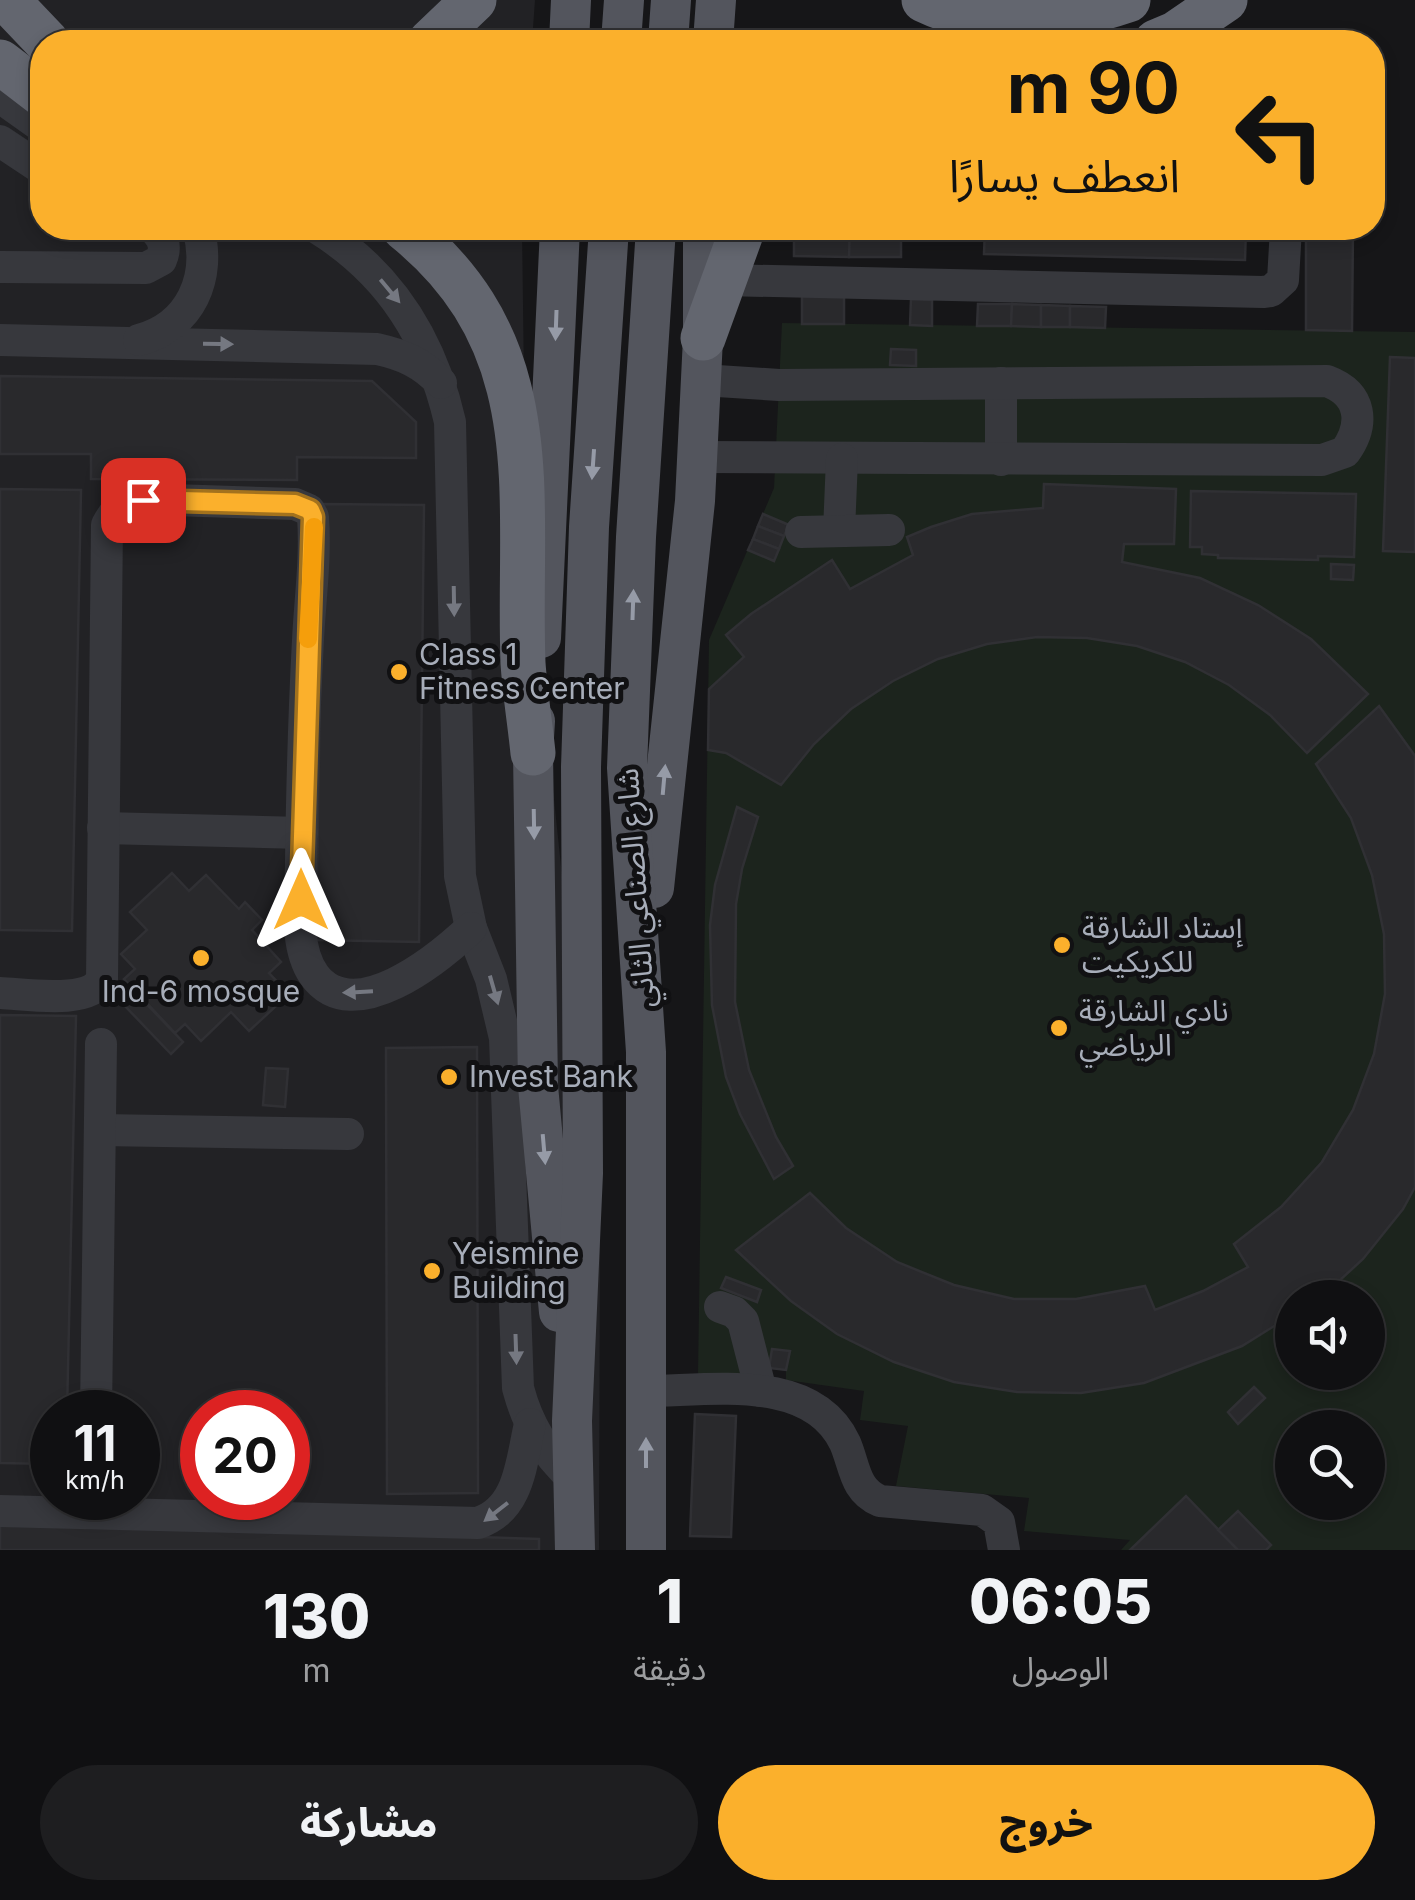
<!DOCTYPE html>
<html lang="ar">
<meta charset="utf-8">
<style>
body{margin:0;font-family:Inter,"Noto Sans Arabic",sans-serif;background:#1e1e20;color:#f1f3f6;direction:rtl;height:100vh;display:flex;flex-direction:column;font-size:38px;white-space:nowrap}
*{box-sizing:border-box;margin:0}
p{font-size:32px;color:#9c9d9f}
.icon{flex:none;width:55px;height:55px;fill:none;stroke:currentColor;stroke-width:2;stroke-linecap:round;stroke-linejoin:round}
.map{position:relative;height:1550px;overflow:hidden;direction:ltr}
.side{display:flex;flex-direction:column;background:#101012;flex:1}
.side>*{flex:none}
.hud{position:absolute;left:30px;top:30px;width:1355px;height:210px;border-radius:40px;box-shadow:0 5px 15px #0003,0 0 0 2px #303032;direction:rtl;background:#fbb02c;color:#111;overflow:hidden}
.fabs{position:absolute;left:1275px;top:1280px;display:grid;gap:20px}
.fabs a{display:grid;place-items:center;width:110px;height:110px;border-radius:50%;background:#101012;box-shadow:0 5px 15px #0003,0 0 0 2px #303032;font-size:50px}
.speed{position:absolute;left:30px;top:1390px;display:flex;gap:20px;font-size:50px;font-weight:700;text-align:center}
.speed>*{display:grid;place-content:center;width:130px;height:130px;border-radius:50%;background:#101012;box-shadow:0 5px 15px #0003,0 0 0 2px #303032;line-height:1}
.speed small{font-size:25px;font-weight:400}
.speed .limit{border:15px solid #d22;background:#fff;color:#111}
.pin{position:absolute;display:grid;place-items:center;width:85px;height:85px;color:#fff;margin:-42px;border-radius:20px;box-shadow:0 5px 15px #0006}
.me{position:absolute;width:110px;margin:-55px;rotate:0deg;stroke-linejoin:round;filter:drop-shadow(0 0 8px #0008)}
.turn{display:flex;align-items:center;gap:35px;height:210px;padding:0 40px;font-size:45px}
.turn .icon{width:130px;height:130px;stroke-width:2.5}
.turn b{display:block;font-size:70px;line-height:85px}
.eta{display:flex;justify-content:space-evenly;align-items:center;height:170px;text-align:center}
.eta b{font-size:60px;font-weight:800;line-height:70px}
.action{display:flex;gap:20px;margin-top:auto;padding:20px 40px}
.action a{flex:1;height:115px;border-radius:60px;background:#fbb02c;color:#111;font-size:40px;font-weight:800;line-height:115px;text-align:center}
.action a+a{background:#1e1e20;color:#f1f3f6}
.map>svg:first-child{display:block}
.built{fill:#222225;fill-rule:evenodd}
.green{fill:#1c241d;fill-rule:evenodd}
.building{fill:#29292c;stroke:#303034;stroke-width:2.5}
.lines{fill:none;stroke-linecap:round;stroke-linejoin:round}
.minor{stroke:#37383d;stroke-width:32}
.major{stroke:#53555d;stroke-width:40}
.highway{stroke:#63666f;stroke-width:45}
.oneway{fill:#757881}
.oneway2{fill:#969ba7}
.route-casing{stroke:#a3721d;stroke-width:25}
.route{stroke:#fbb02c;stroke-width:18}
.slow{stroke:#f59e0b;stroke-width:18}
.poi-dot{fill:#fbb02c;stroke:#111113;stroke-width:4}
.labels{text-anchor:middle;stroke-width:10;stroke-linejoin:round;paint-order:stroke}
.poi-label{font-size:30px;fill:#a7adb9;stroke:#111113;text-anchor:start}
.street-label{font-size:30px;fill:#a7adb9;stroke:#111113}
</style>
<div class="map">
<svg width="1415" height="1550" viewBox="0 0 1415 1550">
<rect width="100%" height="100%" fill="#161618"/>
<path class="built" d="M0,0H535L532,42H42V228H522L526,533L600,1237L599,1550H0ZM52,1412H138V1498H52ZM202,1412H288V1498H202Z"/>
<path class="green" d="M782,323L1415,332V1550H1121L1130,1540L1024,1531L1029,1498L896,1486L908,1426L860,1420L864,1391L786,1380V1371L769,1368L748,1377L698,1375L709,640L774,488ZM1292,1298H1368V1372H1292ZM1292,1428H1368V1502H1292Z"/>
<g class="building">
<polygon points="794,228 850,228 849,257 794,256"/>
<polygon points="850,228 901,228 901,257 849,257"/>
<polygon points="985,228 1246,228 1245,260 984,254"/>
<polygon points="1306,228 1353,228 1352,331 1306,330"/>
<rect x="802" y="294" width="42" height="30"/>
<polygon points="911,299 932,300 932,326 910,325"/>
<polygon points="978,304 1012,304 1011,326 977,326"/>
<polygon points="1012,304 1041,305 1041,327 1011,326"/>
<polygon points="1041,305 1070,306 1070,327 1041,327"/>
<polygon points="1070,306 1106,307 1105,328 1070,327"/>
<polygon points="891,349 916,350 916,366 890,365"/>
<polygon points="1390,357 1415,358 1415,552 1383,551"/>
<polygon points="0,376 372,381 416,422 416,458 297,457 297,480 91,479 91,454 0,454"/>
<polygon points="1044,484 1176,489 1174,544 1124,544 1122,562 1200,578 1258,605 1311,639 1368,694 1307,753 1270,715 1229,685 1185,662 1137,646 1087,638 1037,637 987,644 938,659 893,681 851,709 814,744 781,785 726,753 708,750 709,689 744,657 726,635 751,614 832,560 850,589 913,555 907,537 931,527 972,514 1043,508"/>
<polygon points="0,489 81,490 72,931 0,930"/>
<polygon points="1191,491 1356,494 1354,557 1318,556 1318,560 1218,558 1218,555 1202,554 1202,547 1190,547"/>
<polygon points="323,504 424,505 419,942 316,940"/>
<polygon points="763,514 789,525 784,536 758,526"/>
<polygon points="758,526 784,536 779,549 753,539"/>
<polygon points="753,539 779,549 774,561 748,550"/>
<polygon points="1331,564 1354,565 1353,580 1331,579"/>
<polygon points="1379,706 1415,756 1415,1187 1403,1209 1363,1259 1328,1291 1318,1298 1292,1298 1292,1315 1242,1346 1144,1383 1081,1393 1017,1392 954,1382 894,1362 837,1334 791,1301 736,1250 810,1193 846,1228 897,1262 954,1285 1014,1299 1076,1299 1145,1286 1155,1310 1203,1291 1248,1267 1234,1244 1281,1207 1322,1162 1353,1110 1374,1054 1385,994 1384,934 1372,875 1351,818 1316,764"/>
<polygon points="737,807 758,817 742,869 736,904 735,1002 749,1070 776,1137 793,1166 774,1179 740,1114 726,1077 712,1005 710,925 715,885"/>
<polygon points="172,873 189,891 206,875 239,909 245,902 262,920 252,930 281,962 269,973 289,994 249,1031 231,1012 201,1041 185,1024 175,1033 124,979 135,969 121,954 147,930 130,912"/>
<polygon points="137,994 183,1042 171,1054 125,1006"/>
<polygon points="0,1015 76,1016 67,1412 52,1412 52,1464 0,1463"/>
<polygon points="477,1047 478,1493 387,1494 386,1048"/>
<polygon points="266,1068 288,1069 285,1107 263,1105"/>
<polygon points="726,1277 761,1290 757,1302 721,1288"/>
<polygon points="772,1349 790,1351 786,1370 769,1368"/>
<polygon points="1254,1387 1265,1398 1238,1424 1228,1412"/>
<polygon points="695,1414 736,1416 731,1537 690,1536"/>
<polygon points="1186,1496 1238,1550 1130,1550"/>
<polygon points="1238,1511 1271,1545 1266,1550 1238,1550 1218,1530"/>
<polygon points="0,1522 539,1539 539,1550 0,1550"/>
</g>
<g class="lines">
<g class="minor">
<polyline points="0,97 42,127"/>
<polyline points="0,141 42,169"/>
<path d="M317,228C390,273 431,339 450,422L460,876L471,928L491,979L505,1038L518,1388C528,1426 545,1453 574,1480"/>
<path d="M0,267L146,268L161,260C167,246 163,238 153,228"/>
<polyline points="723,280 1263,292 1271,291 1283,280 1286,228"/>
<path d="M0,340L377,349C404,355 422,363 441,383"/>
<path d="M139,340C191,326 212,277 198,228"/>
<polyline points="1001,383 1001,460"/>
<path d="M698,457L1322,460L1345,452C1365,424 1362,394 1327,381L779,385L702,380"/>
<polyline points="839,531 842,459"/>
<polyline points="801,532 889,530"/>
<polyline points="103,828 302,833"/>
<path d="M0,993C27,994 88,1005 102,980L107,525C116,508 124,502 143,499L295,504L309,510L313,517C316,558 310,599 308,640C304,714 302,788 301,862C301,896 293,945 314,975C353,1029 438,959 471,928"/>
<polyline points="100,1130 348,1134"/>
<polyline points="720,1307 734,1312 743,1321 761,1391"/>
<path d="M645,1391C709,1391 812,1372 845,1443C855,1466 854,1490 880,1501L982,1510L999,1522L1004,1550"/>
<polyline points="96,1412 101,1044"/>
<path d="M0,1511L478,1523C520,1509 521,1462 530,1424"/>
</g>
<g class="major">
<polyline points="569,42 571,0"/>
<polyline points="621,42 624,0"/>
<polyline points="668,42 671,0"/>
<polyline points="713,42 716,0"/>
<polyline points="541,638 560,228"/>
<polyline points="535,721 533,753 538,1086 559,1312"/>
<polyline points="654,888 695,501 703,338 703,228"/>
<polyline points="575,1550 572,1421 583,1173 581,767 589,527 609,228"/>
<polyline points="646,1550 646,1052 627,768 636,537 656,228"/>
</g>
<g class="highway">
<polyline points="7,0 47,42"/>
<path d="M924,0C991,32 1060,23 1128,0"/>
<polyline points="430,42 474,0"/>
<polyline points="1156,42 1175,34 1225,0"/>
<polyline points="0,62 42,94"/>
<path d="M404,228C552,347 517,497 523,663C525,693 530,723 533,753"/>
<polyline points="703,338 743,228"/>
</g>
</g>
<defs><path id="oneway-solid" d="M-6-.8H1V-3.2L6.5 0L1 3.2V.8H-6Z" transform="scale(2.5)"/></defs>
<g class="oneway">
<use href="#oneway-solid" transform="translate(390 291) rotate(50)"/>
<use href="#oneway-solid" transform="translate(218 344) rotate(1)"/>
<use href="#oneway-solid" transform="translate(454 601) rotate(89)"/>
<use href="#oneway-solid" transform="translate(494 990) rotate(74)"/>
<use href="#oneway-solid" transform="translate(358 992) rotate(177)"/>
<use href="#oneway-solid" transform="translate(516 1349) rotate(88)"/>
<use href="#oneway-solid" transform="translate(496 1512) rotate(142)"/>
</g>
<g class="oneway2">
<use href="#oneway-solid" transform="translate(556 325) rotate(92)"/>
<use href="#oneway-solid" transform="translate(593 464) rotate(94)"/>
<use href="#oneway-solid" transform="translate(633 605) rotate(-88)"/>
<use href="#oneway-solid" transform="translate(664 780) rotate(-85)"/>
<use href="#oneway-solid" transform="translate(534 824) rotate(89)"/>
<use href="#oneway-solid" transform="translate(544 1149) rotate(85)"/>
<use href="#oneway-solid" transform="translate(646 1453) rotate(-90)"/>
</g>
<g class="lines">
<g class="route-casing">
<polyline id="route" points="143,500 295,504 310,510 313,517 301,900"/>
</g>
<use href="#route" class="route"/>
<polyline class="slow" points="308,639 314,527"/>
</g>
<g class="poi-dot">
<circle cx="399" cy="672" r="10"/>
<circle cx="1062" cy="945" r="10"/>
<circle cx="201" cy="958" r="10"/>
<circle cx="1059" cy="1028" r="10"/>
<circle cx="449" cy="1077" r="10"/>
<circle cx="432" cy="1271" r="10"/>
</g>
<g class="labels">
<g class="poi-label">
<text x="419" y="665">Class 1<tspan x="419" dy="34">Fitness Center</tspan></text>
<text x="1082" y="938">إستاد الشارقة<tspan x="1082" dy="34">للكريكيت</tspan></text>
<text x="201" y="1002" text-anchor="middle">Ind-6 mosque</text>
<text x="1079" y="1021">نادي الشارقة<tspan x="1079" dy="34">الرياضي</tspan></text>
<text x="469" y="1087">Invest Bank</text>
<text x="452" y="1264">Yeismine<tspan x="452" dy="34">Building</tspan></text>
</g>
<g class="street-label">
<text transform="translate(636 888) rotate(-94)" y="10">شارع الصناعي الثاني</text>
</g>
</g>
</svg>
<div class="fabs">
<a><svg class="icon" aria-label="sound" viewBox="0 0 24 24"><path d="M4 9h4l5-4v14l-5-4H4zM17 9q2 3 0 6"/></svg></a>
<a><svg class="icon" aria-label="search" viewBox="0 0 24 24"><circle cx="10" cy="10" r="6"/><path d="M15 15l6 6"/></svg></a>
</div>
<div class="speed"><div>11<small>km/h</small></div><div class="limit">20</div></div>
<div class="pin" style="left:143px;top:500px;background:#d93025"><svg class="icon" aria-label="arrive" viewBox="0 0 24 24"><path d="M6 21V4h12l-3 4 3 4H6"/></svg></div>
<svg class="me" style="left:301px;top:900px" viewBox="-20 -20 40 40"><path d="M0-17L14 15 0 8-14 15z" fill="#fbb02c" stroke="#fff" stroke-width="4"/></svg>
<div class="hud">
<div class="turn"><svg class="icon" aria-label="left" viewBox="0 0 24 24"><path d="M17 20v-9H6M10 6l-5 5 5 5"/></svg><div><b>90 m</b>انعطف يسارًا</div></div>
</div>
</div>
<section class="side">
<div class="eta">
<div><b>06:05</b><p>الوصول</p></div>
<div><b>1</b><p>دقيقة</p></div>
<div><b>130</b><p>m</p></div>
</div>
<div class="action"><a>خروج</a><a>مشاركة</a></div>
</section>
